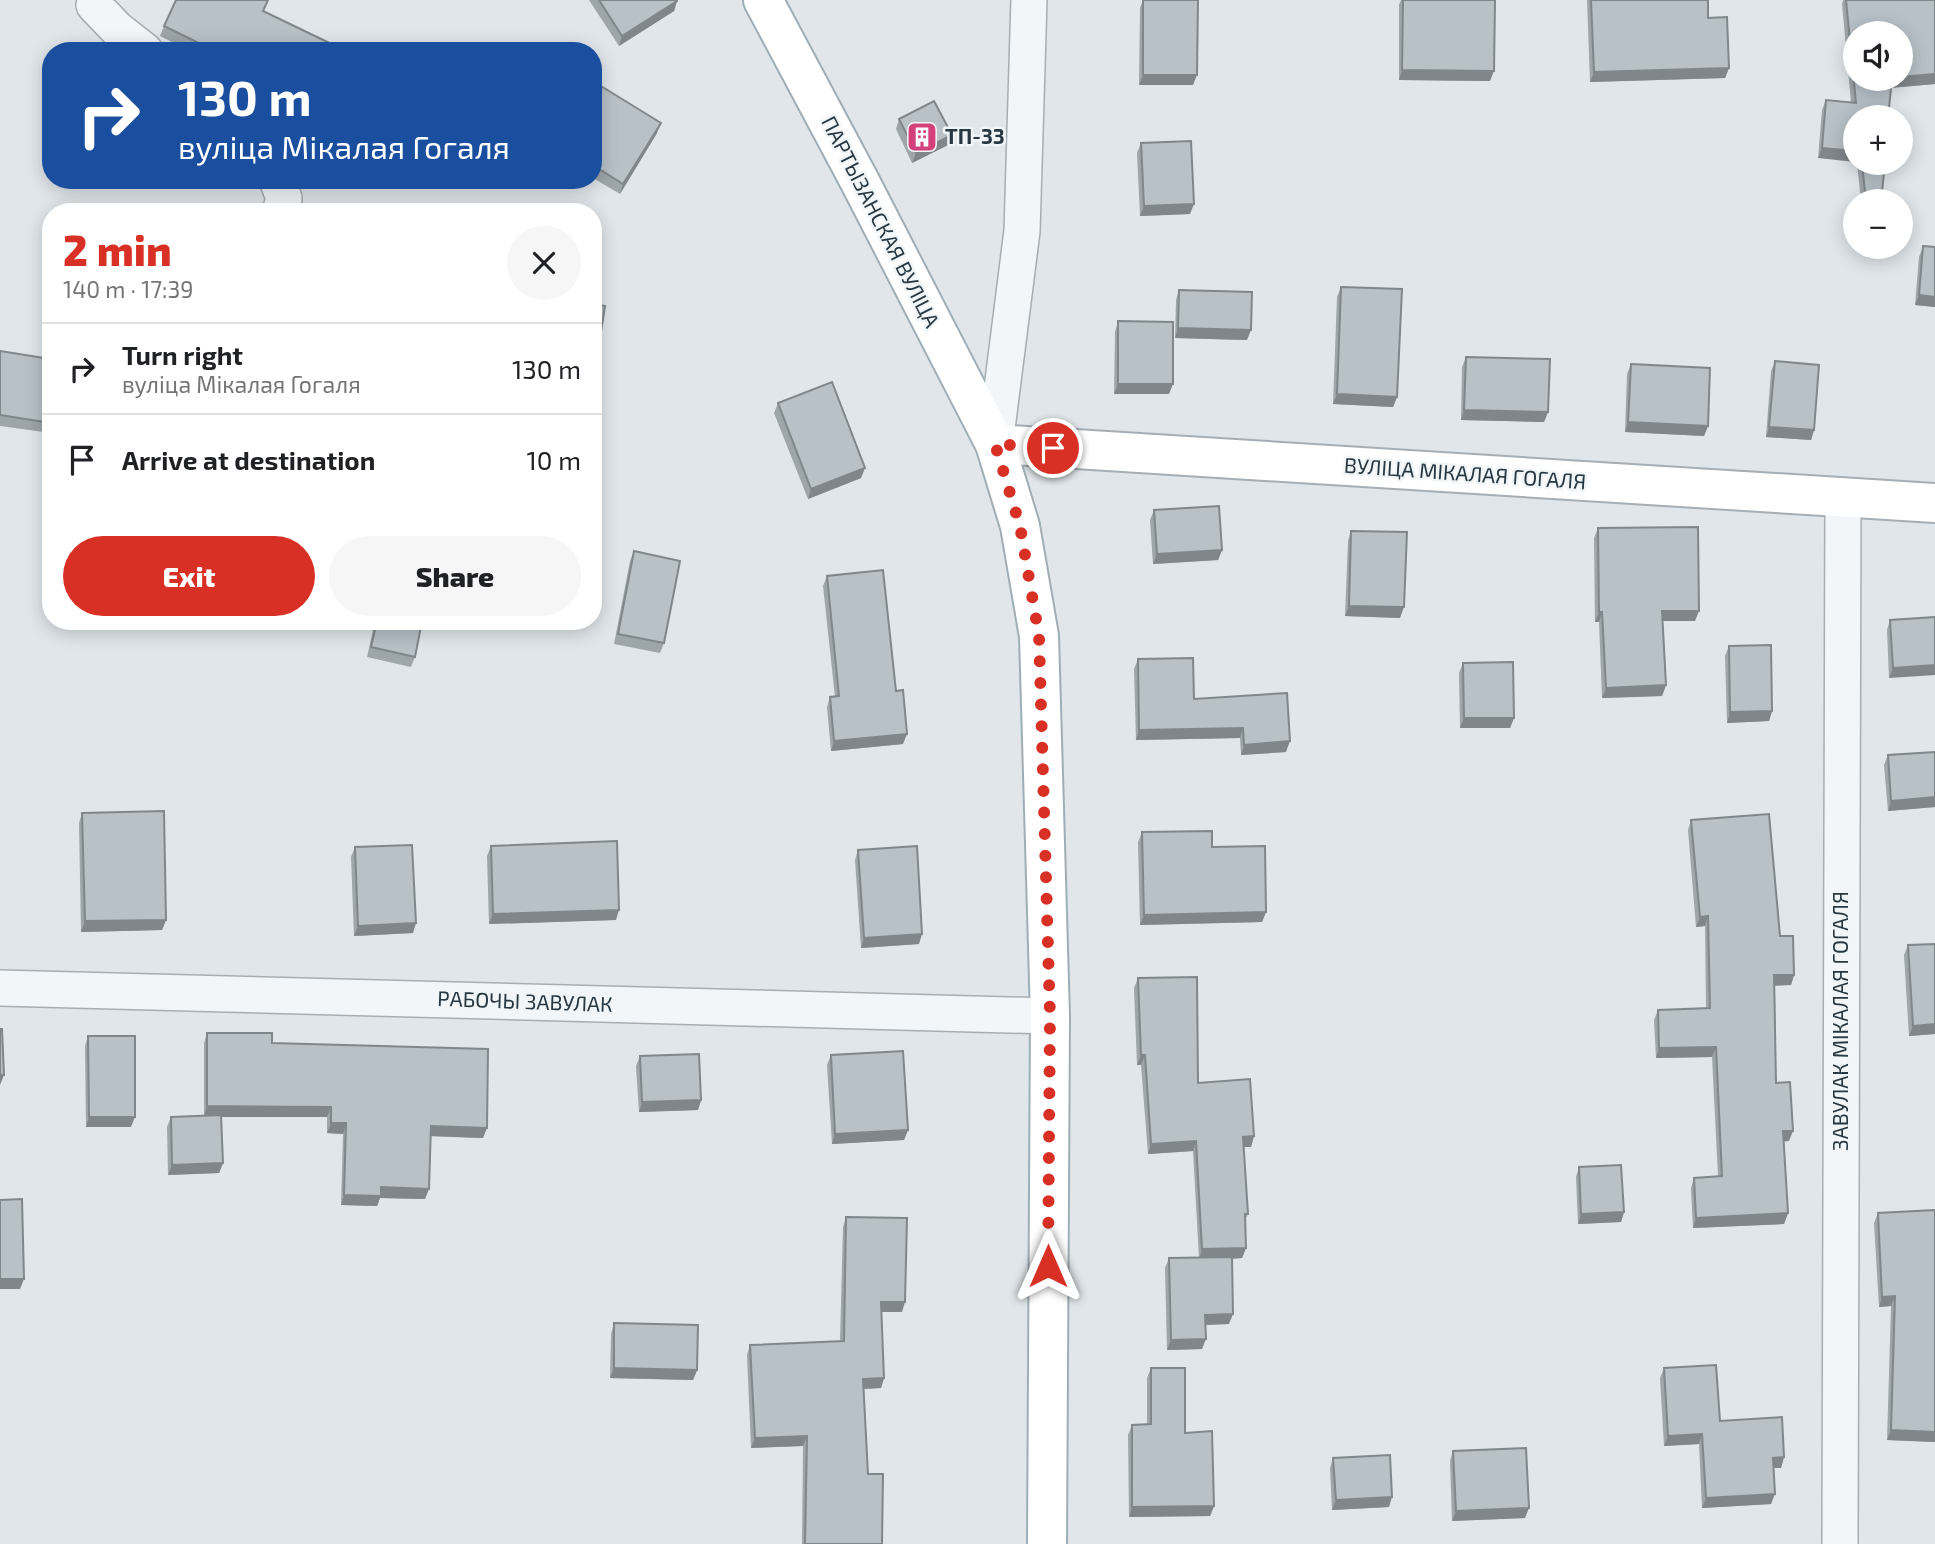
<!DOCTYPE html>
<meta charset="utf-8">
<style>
body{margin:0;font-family:"Exo 2",sans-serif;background:#f6f6f6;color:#202124;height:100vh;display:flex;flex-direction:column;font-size:26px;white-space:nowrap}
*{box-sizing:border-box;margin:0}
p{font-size:23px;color:#757577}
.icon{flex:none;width:38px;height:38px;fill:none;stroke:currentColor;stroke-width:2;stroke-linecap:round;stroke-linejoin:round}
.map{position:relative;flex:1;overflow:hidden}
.panel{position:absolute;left:42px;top:203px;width:560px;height:427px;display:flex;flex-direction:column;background:#fff;border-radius:28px;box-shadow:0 4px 18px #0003}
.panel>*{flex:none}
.banner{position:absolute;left:42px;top:42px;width:560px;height:147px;border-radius:28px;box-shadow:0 4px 18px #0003;background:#1a4fa0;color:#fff;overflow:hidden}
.tools{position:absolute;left:1843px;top:21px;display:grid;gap:14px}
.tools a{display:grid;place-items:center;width:70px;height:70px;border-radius:50%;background:#fff;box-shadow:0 4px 18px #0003;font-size:35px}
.pin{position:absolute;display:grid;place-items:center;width:60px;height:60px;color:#fff;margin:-30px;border:4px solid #fff;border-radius:50%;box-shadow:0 2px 7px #0007}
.me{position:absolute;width:77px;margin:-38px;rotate:0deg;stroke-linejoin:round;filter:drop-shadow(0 0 5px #0008)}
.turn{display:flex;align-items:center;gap:24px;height:147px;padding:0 21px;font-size:32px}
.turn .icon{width:91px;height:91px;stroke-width:2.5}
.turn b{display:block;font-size:49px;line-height:60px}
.round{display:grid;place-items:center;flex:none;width:74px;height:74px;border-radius:37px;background:#f6f6f6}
.headline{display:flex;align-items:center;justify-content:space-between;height:119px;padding:0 21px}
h1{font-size:42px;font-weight:800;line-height:52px;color:#d93025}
.primary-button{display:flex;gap:14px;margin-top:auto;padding:14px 21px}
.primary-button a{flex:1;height:80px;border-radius:42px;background:#d93025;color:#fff;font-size:28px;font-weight:800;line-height:80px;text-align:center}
.primary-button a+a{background:#f6f6f6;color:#202124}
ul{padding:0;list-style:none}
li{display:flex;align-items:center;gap:21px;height:91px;padding:0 21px;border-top:2px solid #e0e0e0}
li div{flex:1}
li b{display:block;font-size:26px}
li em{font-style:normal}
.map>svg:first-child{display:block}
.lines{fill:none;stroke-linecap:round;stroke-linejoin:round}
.street-casing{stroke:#a5aeb4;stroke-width:38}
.secondary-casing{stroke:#a5aeb4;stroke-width:42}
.primary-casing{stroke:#9faeb6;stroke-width:42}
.street{stroke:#f3f6f8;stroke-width:35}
.secondary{stroke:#fff;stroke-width:38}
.primary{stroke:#fff;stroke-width:38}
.wall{fill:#9da6ab}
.shaded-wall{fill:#80878b}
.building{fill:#b7c1c7;stroke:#80878b;stroke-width:2}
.route{stroke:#d93025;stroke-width:12;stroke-dasharray:0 21.6}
.labels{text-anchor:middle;stroke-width:5;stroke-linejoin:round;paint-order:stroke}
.poi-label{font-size:21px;font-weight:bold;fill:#283842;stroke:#f0f5f7;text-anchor:start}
.street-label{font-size:21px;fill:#283842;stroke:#f0f5f7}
</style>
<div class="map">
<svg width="1935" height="1544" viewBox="0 0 1935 1544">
<rect width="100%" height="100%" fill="#e0e6ea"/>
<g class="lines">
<g class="street-casing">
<g id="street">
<polyline points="96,0 94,5 117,29 145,51"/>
<polyline points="277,180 284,198 280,212"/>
<polyline points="995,444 1022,231 1029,0"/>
<polyline points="0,988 1050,1016"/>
<polyline points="1840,1544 1843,497"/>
</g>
</g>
<g class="secondary-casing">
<polyline id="secondary" points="995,444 1935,503"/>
</g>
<g class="primary-casing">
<polyline id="primary" points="763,0 859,180 995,444 1020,526 1039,636 1050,1016 1047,1544"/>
</g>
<use href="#street" class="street"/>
<use href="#secondary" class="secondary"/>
<use href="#primary" class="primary"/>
</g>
<g class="wall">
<polygon points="589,0 677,0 677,1 674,11 619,46"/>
<polygon points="1143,0 1198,0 1193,85 1139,85 1140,8"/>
<polygon points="1401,0 1495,0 1490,81 1399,80 1399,5"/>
<polygon points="1587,0 1708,0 1708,18 1729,68 1725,78 1590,82"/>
<polygon points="1843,0 1935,0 1935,84 1891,88 1818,158 1822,110 1826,100 1851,102 1842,4"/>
<polygon points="264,11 346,51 190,51 160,36 164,26"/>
<polygon points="593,87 657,133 620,194 593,178"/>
<polygon points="899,119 952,135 948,145 912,163 896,129"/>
<polygon points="1141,143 1190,214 1140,216 1137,153"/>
<polygon points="1857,163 1885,163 1882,192 1879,201 1861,201"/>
<polygon points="1923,246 1935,247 1935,307 1915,305 1919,257"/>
<polygon points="1341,287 1397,397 1393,407 1333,404 1337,297"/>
<polygon points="1179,290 1247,340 1175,338 1176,300"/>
<polygon points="1118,321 1169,394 1114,394 1115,332"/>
<polygon points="0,351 51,359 51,433 0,426"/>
<polygon points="1466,357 1548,412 1544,422 1461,420 1462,367"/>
<polygon points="1775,361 1814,430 1811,440 1766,437 1771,371"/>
<polygon points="1631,364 1708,426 1704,436 1625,432 1627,374"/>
<polygon points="778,403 861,478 808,499 774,413"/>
<polygon points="1154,510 1222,550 1218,560 1153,564 1150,520"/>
<polygon points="1598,528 1695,621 1663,621 1666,685 1662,696 1602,698 1599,622 1595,622 1594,538"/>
<polygon points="1351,531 1400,618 1345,616 1348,541"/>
<polygon points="634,551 664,643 660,653 614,644 630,561"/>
<polygon points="827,576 896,691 903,744 831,751 827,707 830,697 835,697 823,586"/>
<polygon points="1935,617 1889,678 1887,630 1890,620"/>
<polygon points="375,621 422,621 415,657 411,667 367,657"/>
<polygon points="1729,646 1772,711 1769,721 1727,723 1725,656"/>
<polygon points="1138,659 1194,699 1286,752 1241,755 1240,738 1136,740 1134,669"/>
<polygon points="1463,663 1514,718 1510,728 1460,728 1459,673"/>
<polygon points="1935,752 1935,807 1888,811 1884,765 1888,755"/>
<polygon points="82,813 166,920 162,930 81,932 79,823"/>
<polygon points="1691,820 1780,936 1794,975 1791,985 1775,985 1776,1083 1789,1141 1784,1141 1788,1213 1784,1224 1693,1228 1691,1188 1694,1178 1718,1176 1712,1057 1656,1058 1654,1020 1658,1010 1706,1008 1705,926 1696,927 1688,830"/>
<polygon points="1142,832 1212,847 1266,912 1262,922 1140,925 1138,842"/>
<polygon points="491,846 616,920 489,924 487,856"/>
<polygon points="355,847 413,933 354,936 351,857"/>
<polygon points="858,850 919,944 861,948 855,860"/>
<polygon points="1908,945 1935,1034 1909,1036 1904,955"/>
<polygon points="1138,978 1198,1083 1254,1136 1251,1147 1244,1147 1248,1214 1245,1220 1246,1248 1242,1258 1232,1259 1229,1324 1205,1325 1202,1349 1167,1350 1165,1268 1169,1258 1199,1258 1193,1151 1148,1154 1141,1065 1137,1065 1134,988"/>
<polygon points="207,1033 272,1043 483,1138 431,1136 425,1199 380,1198 377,1206 341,1205 343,1134 327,1133 327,1117 221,1117 223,1163 219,1173 168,1175 167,1127 171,1117 204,1116 204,1043"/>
<polygon points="88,1036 131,1127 86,1127 85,1046"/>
<polygon points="831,1055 908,1130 904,1140 832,1144 827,1065"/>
<polygon points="640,1056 701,1100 698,1110 639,1112 636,1066"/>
<polygon points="1579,1167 1624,1212 1621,1222 1578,1224 1576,1177"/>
<polygon points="1878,1213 1935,1442 1887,1440 1891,1306 1879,1307 1874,1223"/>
<polygon points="846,1217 902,1312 881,1312 884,1378 881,1388 864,1389 868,1474 882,1544 802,1544 803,1446 751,1448 747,1355 750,1345 840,1341 843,1227"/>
<polygon points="614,1323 697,1370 693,1380 610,1378 611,1334"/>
<polygon points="1151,1368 1185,1433 1214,1506 1210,1516 1129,1517 1128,1435 1132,1425 1147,1424 1147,1378"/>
<polygon points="1664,1368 1720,1421 1784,1457 1781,1468 1774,1468 1771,1504 1702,1508 1699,1444 1664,1446 1660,1378"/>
<polygon points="1453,1451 1525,1518 1452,1521 1450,1461"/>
<polygon points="1333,1458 1389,1507 1332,1510 1330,1468"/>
</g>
<g class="shaded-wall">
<polygon points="677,1 674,11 619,46 622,36"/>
<polygon points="1729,68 1725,78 1590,82 1594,72"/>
<polygon points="1402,70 1494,71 1490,81 1399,80"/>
<polygon points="1935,74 1935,84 1888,88 1891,79 1900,79 1900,77"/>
<polygon points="1143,75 1197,75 1193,85 1139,85"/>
<polygon points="661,123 657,133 620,194 623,184"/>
<polygon points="952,135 948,145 912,163 916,153"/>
<polygon points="1822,148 1855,151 1855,162 1818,158"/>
<polygon points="1865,192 1882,192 1879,201 1862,201"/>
<polygon points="1194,204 1190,214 1140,216 1144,206"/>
<polygon points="1919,295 1935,297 1935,307 1915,305"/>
<polygon points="1178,328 1251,330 1247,340 1175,338"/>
<polygon points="1118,384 1173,384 1169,394 1114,394"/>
<polygon points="1337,394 1397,397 1393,407 1333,404"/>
<polygon points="1464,410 1548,412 1544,422 1461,420"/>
<polygon points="1628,422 1708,426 1704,436 1625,432"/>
<polygon points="1769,427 1814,430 1811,440 1766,437"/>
<polygon points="865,468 861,478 808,499 811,489"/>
<polygon points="1222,550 1218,560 1153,564 1157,554"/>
<polygon points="1349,606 1404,607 1400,618 1345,616"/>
<polygon points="1662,611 1699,611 1695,621 1659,621"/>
<polygon points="1599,612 1602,612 1599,622 1595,622"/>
<polygon points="1935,665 1935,675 1889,678 1893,668"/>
<polygon points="1666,685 1662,696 1602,698 1606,688"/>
<polygon points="1772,711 1769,721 1727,723 1730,712"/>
<polygon points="1464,718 1514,718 1510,728 1460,728"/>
<polygon points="1243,728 1240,738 1136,740 1139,730"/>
<polygon points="907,734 903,744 831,751 834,741"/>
<polygon points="1290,741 1286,752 1241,755 1244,745"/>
<polygon points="1935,797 1935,807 1888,811 1891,801"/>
<polygon points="619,910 616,920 489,924 493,914"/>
<polygon points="1266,912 1262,922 1140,925 1144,915"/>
<polygon points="1708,916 1705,926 1696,927 1700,917"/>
<polygon points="166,920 162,930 81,932 85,921"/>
<polygon points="416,923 413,933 354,936 358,926"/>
<polygon points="922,934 919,944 861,948 864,938"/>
<polygon points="1774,975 1794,975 1791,985 1771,986"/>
<polygon points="1935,1024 1935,1034 1909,1036 1913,1026"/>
<polygon points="1716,1047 1712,1057 1656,1058 1659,1048"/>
<polygon points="1141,1055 1145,1055 1141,1065 1137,1065"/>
<polygon points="0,1075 4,1075 0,1085"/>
<polygon points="701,1100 698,1110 639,1112 642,1102"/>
<polygon points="207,1106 331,1107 327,1117 204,1117"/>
<polygon points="89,1117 135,1117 131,1127 86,1127"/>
<polygon points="331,1123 346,1123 343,1134 327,1133"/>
<polygon points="431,1126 487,1128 483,1138 428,1136"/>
<polygon points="908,1130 904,1140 832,1144 835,1134"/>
<polygon points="1783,1131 1793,1131 1789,1141 1779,1142"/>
<polygon points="1254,1136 1251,1147 1240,1147 1243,1137"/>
<polygon points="1196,1141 1193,1151 1148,1154 1151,1144"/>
<polygon points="223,1163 219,1173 168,1175 172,1165"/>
<polygon points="381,1187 429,1189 425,1199 380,1198 377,1206 341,1205 344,1195"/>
<polygon points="1624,1212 1621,1222 1578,1224 1581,1214"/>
<polygon points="1788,1213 1784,1224 1693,1228 1696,1218"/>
<polygon points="1246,1248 1242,1258 1199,1260 1202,1249"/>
<polygon points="0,1279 24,1279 20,1289 0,1289"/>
<polygon points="1895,1296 1891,1306 1879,1307 1882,1297"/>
<polygon points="881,1302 905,1302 902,1312 877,1312"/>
<polygon points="1233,1314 1229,1324 1201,1325 1205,1315"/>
<polygon points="1206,1339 1202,1349 1167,1350 1171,1340"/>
<polygon points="614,1368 697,1370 693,1380 610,1378"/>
<polygon points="884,1378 881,1388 860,1389 863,1379"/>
<polygon points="1891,1430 1935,1432 1935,1442 1887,1440"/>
<polygon points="1702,1434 1699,1444 1664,1446 1668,1436"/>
<polygon points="807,1436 803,1446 751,1448 755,1438"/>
<polygon points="1784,1457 1781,1468 1769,1468 1773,1458"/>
<polygon points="1775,1494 1771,1504 1702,1508 1706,1498"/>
<polygon points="1392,1497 1389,1507 1332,1510 1336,1500"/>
<polygon points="1214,1506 1210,1516 1129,1517 1132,1507"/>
<polygon points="1529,1508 1525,1518 1452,1521 1456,1511"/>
</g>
<g class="building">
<polygon points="176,0 268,0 263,11 346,51 215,51 164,26"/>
<polygon points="599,0 677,0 677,1 622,36"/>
<polygon points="1143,0 1198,0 1197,75 1143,75"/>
<polygon points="1403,0 1495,0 1494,71 1402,70"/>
<polygon points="1591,0 1708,0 1708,18 1727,17 1729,68 1594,72"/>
<polygon points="1846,0 1935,0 1935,74 1900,77 1900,33 1855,33 1855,79 1892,79 1888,117 1855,117 1855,151 1822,148 1826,100 1856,103"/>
<polygon points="596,83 661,123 623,184 593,165 593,87"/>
<polygon points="934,101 952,135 916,153 899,119"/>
<polygon points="1191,141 1194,204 1144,206 1141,143"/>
<polygon points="1862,163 1885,163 1882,192 1865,192"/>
<polygon points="1923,246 1935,247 1935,297 1919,295"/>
<polygon points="1341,287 1402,289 1397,397 1337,394"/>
<polygon points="1179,290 1252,292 1251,330 1178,328"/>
<polygon points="593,304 605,306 595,370 593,370"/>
<polygon points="1118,321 1173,322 1173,384 1118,384"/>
<polygon points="0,351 51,359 51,423 0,415"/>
<polygon points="1466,357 1550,359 1548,412 1464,410"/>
<polygon points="1775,361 1819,365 1814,430 1769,427"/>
<polygon points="1631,364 1710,368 1708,426 1628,422"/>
<polygon points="832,382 865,468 811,489 778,403"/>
<polygon points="1219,506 1222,550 1157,554 1154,510"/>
<polygon points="1698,527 1699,611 1662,611 1666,685 1606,688 1602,612 1599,612 1598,528"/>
<polygon points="1351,531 1407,532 1404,607 1349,606"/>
<polygon points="634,551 680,561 664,643 618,634"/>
<polygon points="883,570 896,691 903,690 907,734 834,741 830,697 839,696 827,576"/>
<polygon points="1935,617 1935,665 1893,668 1890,620"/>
<polygon points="377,621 422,621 415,657 371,647"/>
<polygon points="1771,645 1772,711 1730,712 1729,646"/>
<polygon points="1193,658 1194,699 1287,693 1290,741 1244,745 1243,728 1139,730 1138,659"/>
<polygon points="1513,662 1514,718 1464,718 1463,663"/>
<polygon points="1935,752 1935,797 1891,801 1888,755"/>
<polygon points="164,811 166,920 85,921 82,813"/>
<polygon points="1769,814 1780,936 1793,936 1794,975 1774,975 1776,1083 1790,1082 1793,1131 1783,1131 1788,1213 1696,1218 1694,1178 1722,1176 1716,1047 1659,1048 1658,1010 1710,1008 1708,916 1700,917 1691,820"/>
<polygon points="1212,831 1212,847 1265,846 1266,912 1144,915 1142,832"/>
<polygon points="617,841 619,910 493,914 491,846"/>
<polygon points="412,845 416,923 358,926 355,847"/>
<polygon points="917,846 922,934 864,938 858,850"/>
<polygon points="1935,944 1935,1024 1913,1026 1908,945"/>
<polygon points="1197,977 1198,1083 1250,1079 1254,1136 1243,1137 1248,1214 1245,1214 1246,1248 1202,1249 1196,1141 1151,1144 1145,1055 1141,1055 1138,978"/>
<polygon points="0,1029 2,1029 4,1075 0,1075"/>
<polygon points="207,1033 272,1033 272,1043 488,1049 487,1128 431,1126 429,1189 381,1187 381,1196 344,1195 346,1123 331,1123 331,1107 207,1106"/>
<polygon points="88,1036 135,1036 135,1117 89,1117"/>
<polygon points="903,1051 908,1130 835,1134 831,1055"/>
<polygon points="699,1054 701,1100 642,1102 640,1056"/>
<polygon points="221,1115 223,1163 172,1165 171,1117"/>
<polygon points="1621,1165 1624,1212 1581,1214 1579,1167"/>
<polygon points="22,1199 24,1279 0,1279 0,1200"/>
<polygon points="1935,1210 1935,1432 1891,1430 1895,1296 1882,1297 1878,1213"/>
<polygon points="846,1217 907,1218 905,1302 881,1302 884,1378 863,1379 868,1474 883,1474 882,1544 805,1544 807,1436 755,1438 750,1345 844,1341"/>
<polygon points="1232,1257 1233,1314 1205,1315 1206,1339 1171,1340 1169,1258"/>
<polygon points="614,1323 698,1325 697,1370 614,1368"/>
<polygon points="1716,1365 1720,1421 1782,1417 1784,1457 1773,1458 1775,1494 1706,1498 1702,1434 1668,1436 1664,1368"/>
<polygon points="1151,1368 1185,1368 1185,1433 1212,1431 1214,1506 1132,1507 1132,1425 1151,1424"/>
<polygon points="1526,1448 1529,1508 1456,1511 1453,1451"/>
<polygon points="1390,1455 1392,1497 1336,1500 1333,1458"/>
</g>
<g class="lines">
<polyline class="route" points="1048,1266 1050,1016 1039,636 1020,526 995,444 1053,448"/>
</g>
<defs>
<g id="building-square" transform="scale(1.575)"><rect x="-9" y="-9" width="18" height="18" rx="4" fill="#d4407c" stroke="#f0f5f7"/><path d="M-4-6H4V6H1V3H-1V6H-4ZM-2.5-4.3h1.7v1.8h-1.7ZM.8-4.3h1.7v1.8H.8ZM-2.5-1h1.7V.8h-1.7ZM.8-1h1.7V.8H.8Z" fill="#fff"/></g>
</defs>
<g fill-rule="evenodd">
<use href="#building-square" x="922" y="137"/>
</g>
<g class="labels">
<g class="poi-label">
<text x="945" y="144">ТП-33</text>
</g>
<g class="street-label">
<text transform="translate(880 222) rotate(63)" y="7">ПАРТЫЗАНСКАЯ ВУЛІЦА</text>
<text transform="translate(1465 474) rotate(4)" y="7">ВУЛІЦА МІКАЛАЯ ГОГАЛЯ</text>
<text transform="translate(525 1002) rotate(2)" y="7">РАБОЧЫ ЗАВУЛАК</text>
<text transform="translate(1841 1021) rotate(-90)" y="7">ЗАВУЛАК МІКАЛАЯ ГОГАЛЯ</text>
</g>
</g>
</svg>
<div class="tools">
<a><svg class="icon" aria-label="sound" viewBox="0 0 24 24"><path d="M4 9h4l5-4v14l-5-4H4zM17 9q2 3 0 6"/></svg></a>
<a>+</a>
<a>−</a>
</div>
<div class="pin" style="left:1053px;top:448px;background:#d93025"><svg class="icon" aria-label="arrive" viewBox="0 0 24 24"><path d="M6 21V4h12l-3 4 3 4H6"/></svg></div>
<svg class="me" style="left:1048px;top:1266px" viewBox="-20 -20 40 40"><path d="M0-17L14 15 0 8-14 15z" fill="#d93025" stroke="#fff" stroke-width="4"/></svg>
<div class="banner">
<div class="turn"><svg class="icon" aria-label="right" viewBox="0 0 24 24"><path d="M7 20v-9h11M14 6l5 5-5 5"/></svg><div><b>130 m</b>вуліца Мікалая Гогаля</div></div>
</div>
<section class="panel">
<div class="headline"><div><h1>2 min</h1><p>140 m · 17:39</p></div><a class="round"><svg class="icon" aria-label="close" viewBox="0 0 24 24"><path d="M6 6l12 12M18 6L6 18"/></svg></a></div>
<ul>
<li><svg class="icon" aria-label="right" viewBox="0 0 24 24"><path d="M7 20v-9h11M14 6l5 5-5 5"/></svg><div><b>Turn right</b><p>вуліца Мікалая Гогаля</p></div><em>130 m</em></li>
<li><svg class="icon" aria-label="arrive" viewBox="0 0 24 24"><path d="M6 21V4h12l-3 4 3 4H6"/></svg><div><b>Arrive at destination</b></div><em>10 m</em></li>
</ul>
<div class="primary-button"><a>Exit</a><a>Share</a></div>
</section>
</div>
